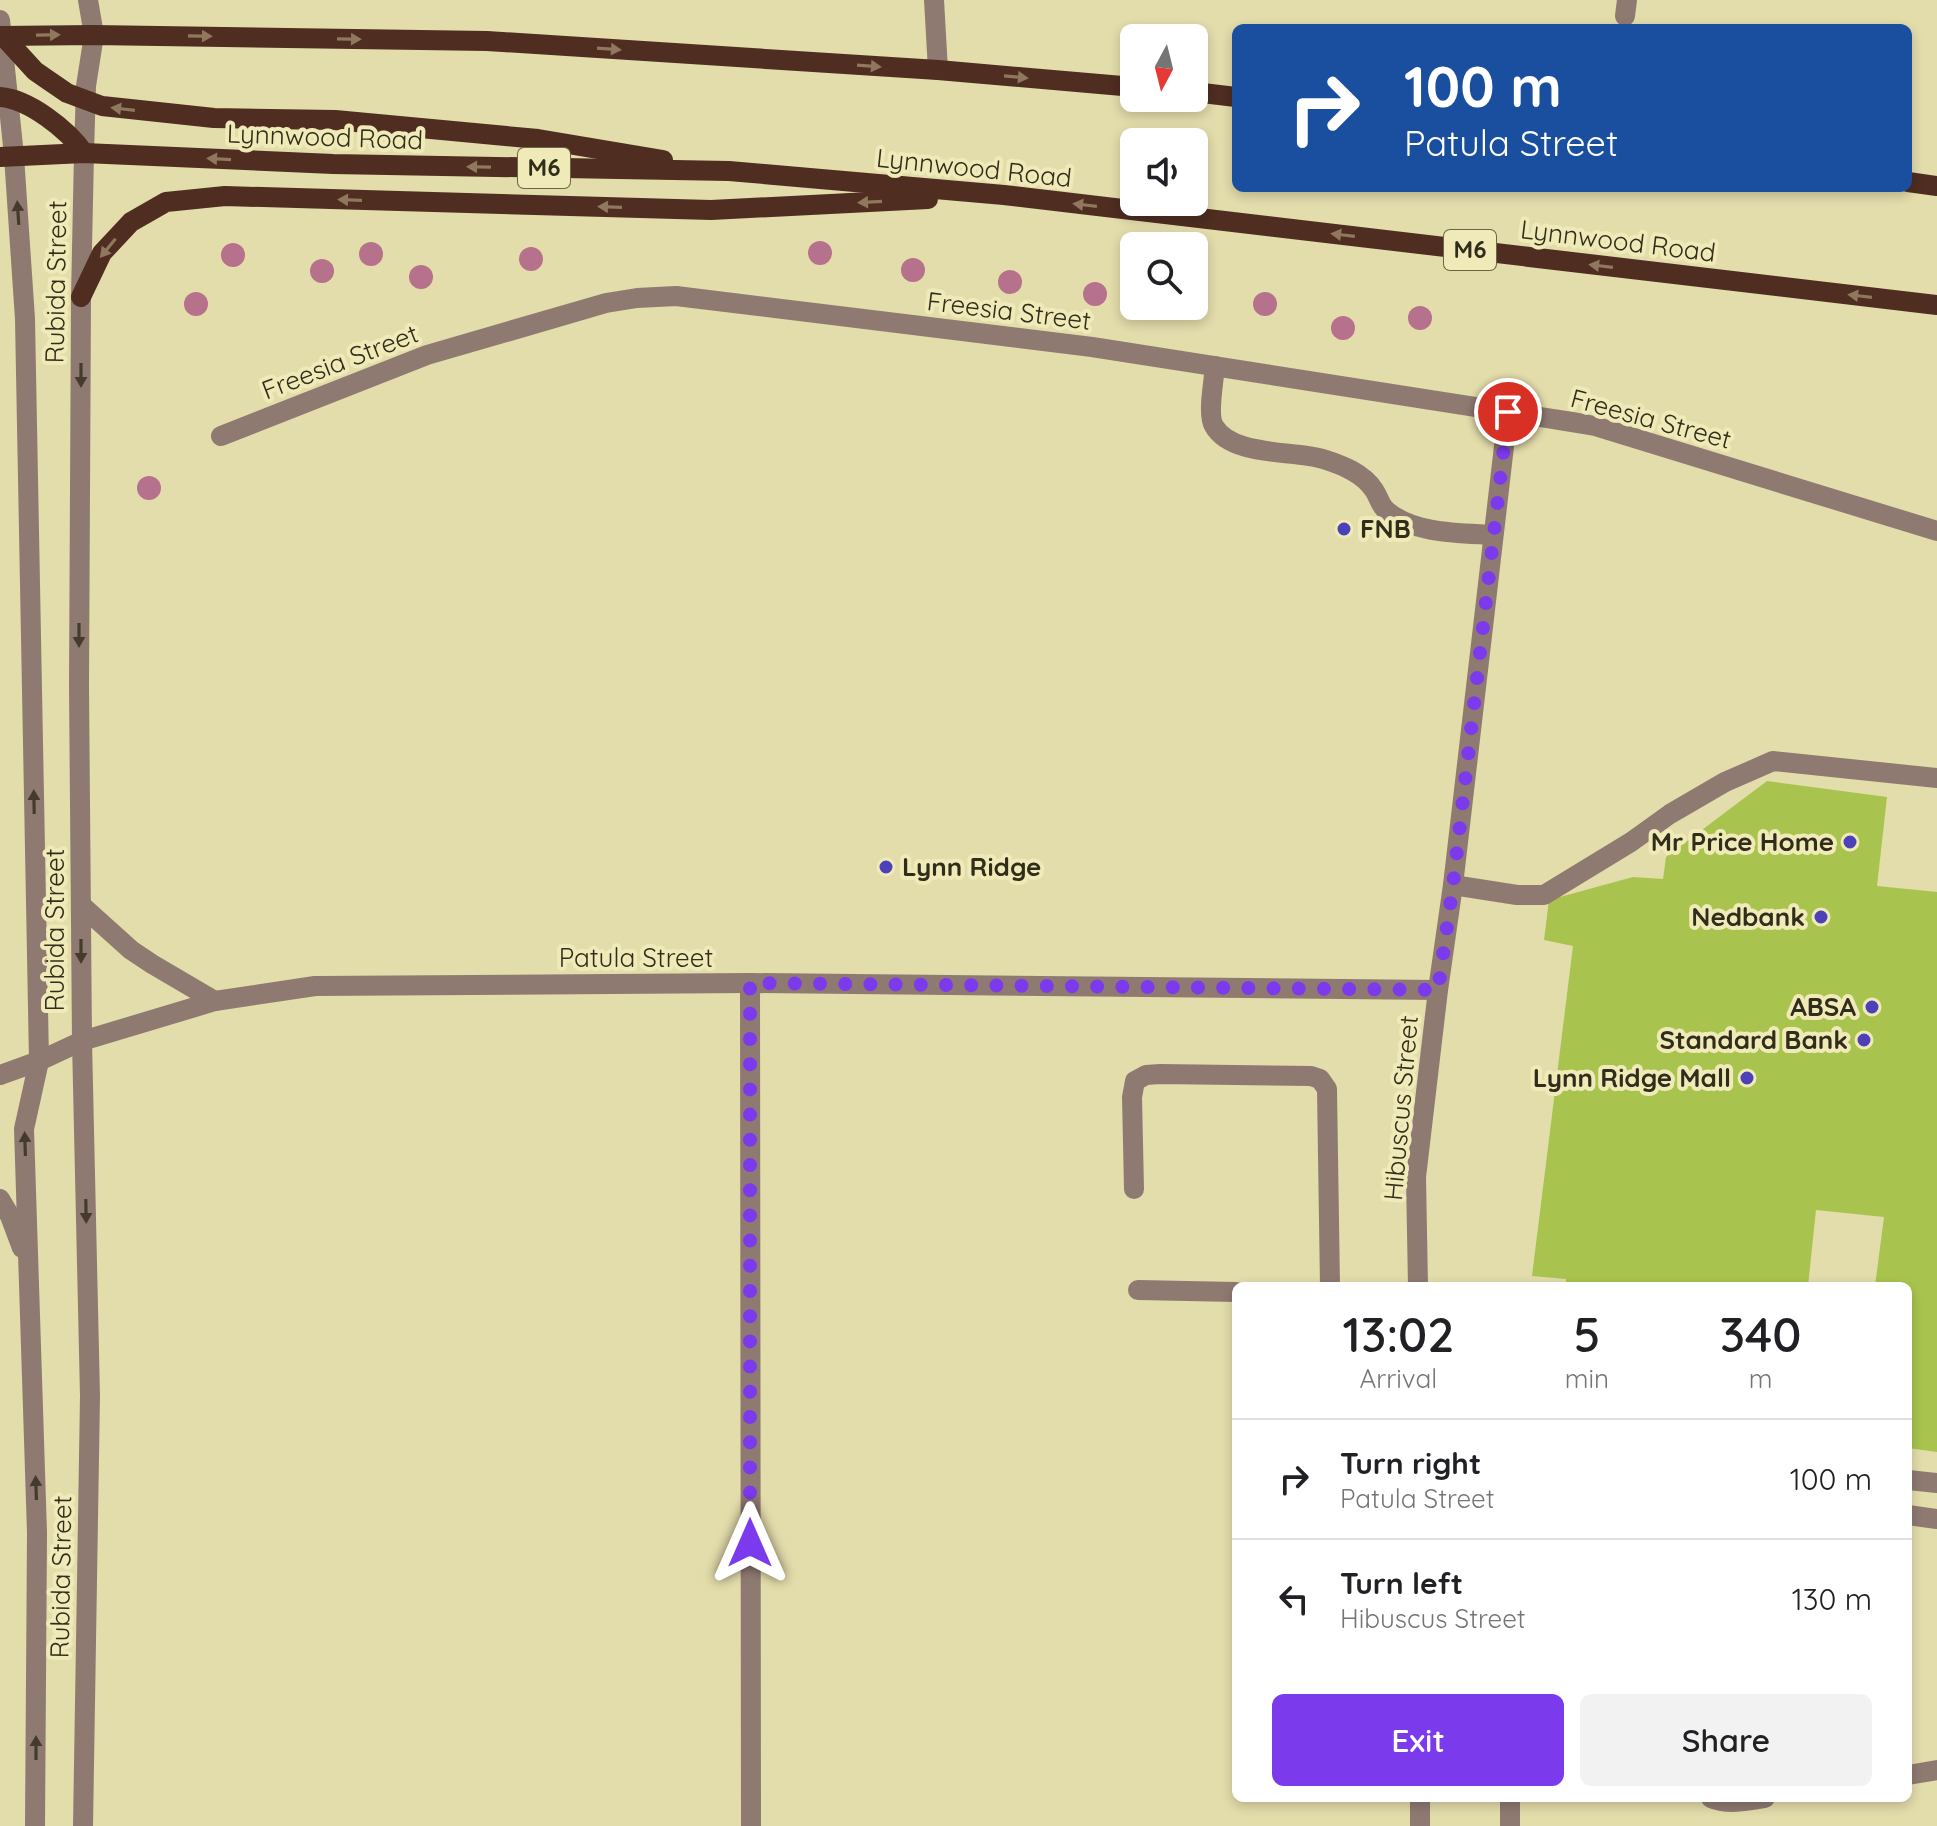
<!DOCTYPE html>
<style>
body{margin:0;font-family:Quicksand,sans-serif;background:#f2f2f2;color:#202124;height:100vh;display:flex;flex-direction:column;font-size:30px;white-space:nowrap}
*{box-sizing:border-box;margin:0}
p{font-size:26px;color:#757577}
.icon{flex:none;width:44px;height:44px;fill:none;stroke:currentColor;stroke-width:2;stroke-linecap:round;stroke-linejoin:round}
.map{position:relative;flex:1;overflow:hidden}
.sheet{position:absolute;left:1232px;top:1282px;width:680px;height:520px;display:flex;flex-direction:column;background:#fff;border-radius:12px;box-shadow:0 4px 12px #0003}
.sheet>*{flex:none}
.top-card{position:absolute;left:1232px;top:24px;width:680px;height:168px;border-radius:12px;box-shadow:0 4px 12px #0003;background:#1a4fa0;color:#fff;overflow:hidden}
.needle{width:52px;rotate:187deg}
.tools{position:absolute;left:1120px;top:24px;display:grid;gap:16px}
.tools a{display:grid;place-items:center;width:88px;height:88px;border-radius:12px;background:#fff;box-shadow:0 4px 12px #0003;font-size:40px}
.pin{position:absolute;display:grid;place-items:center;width:68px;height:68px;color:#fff;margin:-34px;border:4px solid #fff;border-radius:50%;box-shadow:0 2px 8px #0007}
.me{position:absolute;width:88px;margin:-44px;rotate:0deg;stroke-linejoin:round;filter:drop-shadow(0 0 6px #0008)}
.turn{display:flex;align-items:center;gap:28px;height:168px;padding:0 40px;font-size:36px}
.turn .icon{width:104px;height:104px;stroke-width:2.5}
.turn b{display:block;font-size:56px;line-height:68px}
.eta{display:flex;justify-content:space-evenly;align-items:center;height:136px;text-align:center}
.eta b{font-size:48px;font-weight:600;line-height:56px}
.cta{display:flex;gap:16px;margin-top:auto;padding:16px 40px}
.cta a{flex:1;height:92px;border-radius:12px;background:#7c3aed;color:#fff;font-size:32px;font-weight:600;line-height:92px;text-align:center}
.cta a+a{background:#f2f2f2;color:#202124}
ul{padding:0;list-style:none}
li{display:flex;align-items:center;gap:24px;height:120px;padding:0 40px;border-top:2px solid #e0e0e0}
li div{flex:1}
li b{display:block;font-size:30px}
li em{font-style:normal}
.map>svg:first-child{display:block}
.building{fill:#a9c44e}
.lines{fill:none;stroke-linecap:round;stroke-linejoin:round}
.minor{stroke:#8f7a72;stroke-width:20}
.major{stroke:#4f2d21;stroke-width:20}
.tree{fill:#b6718c}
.oneway{fill:#8f785d}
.oneway2{fill:#433c2c}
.route{stroke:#7c3aed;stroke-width:14;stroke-dasharray:0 25.2}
.poi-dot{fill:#4c41b8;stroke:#f0e9b8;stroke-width:3}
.labels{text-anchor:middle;stroke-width:8;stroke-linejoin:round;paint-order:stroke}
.shield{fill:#f0e9b8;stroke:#6a6549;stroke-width:2}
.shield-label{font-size:24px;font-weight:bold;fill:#302d1a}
.street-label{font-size:26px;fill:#302d1a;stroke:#f0e9b8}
.poi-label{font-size:26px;font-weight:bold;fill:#302d1a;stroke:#f0e9b8;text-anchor:end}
</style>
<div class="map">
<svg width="1937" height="1826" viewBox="0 0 1937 1826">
<rect width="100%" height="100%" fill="#e3dcab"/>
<polygon class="building" points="1767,781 1887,797 1877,886 1937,892 1937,1452 1908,1448 1908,1286 1875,1286 1884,1217 1816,1210 1808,1286 1566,1286 1566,1279 1532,1276 1573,946 1544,940 1549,900 1633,877 1663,879 1666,857"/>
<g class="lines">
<g class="minor">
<polyline points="934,0 938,70"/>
<polyline points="1625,16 1627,0"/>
<polyline points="0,20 14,156 25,319 39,1061 24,1129 37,1533 35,1826"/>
<path d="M1215,366C1214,380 1207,415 1214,426C1232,457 1293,450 1323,459C1342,465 1363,473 1374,490C1379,497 1380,506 1387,511C1414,534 1460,533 1493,535"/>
<polyline points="221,436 427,355 606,303 637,298 676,296 1092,347 1572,422 1595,426 1937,531"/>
<polyline points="1453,885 1517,895 1544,895 1631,842 1670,814 1725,782 1773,761 1937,778"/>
<polyline points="81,905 131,950 152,964 215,1001"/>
<polyline points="750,983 751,1826"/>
<polyline points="0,1075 39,1061 82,1041 215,1001 315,986 750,983 1438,990"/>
<polyline points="1134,1189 1132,1097 1135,1081 1146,1075 1160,1074 1311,1076 1320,1079 1327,1089 1330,1286"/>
<polyline points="0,1199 10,1216 22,1248"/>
<polyline points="1418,1286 1416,1177 1438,990 1453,885 1508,412"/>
<polyline points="1138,1290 1236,1292"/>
<polyline points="1908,1480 1937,1483"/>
<polyline points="1908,1515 1937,1519"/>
<polyline points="1908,1775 1937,1770"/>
<path d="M1711,1798C1727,1805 1748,1801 1765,1798"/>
<polyline points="83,1826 90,1396 82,1041 79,686 81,297 84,153 86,86 94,35 88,0"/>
<polyline points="1420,1826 1420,1798"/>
<polyline points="1510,1826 1510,1798"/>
</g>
<g class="major">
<polyline points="0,36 94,35 487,41 938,70 1134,87"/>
<polyline points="3,36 35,71 48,80 67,93 102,106 214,118 335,120 538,139 663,160"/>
<polyline points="1194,92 1236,97"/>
<path d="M0,97C29,99 68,130 84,153"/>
<polyline points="0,157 84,153 333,164 729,171 1004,195 1937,305"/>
<polyline points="1908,182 1937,186"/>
<polyline points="81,297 102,253 131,222 166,202 225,196 711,210 928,199"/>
</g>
</g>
<g class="tree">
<circle cx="820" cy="253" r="12"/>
<circle cx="371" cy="254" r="12"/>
<circle cx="233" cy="255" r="12"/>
<circle cx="531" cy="259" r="12"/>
<circle cx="913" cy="270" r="12"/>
<circle cx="322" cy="271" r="12"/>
<circle cx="421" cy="277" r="12"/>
<circle cx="1010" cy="282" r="12"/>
<circle cx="1095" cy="294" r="12"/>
<circle cx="196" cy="304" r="12"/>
<circle cx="1265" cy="304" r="12"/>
<circle cx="1420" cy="318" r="12"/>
<circle cx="1343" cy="328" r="12"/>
<circle cx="149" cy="488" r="12"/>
</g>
<defs><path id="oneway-solid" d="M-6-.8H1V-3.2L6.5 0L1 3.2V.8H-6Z" transform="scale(2)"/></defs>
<g class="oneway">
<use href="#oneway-solid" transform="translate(48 35) rotate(-1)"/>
<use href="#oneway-solid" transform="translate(200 36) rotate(1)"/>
<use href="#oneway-solid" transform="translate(349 39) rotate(1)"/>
<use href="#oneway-solid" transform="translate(609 49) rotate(4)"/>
<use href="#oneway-solid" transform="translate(869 66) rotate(4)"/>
<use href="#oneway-solid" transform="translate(1016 77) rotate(5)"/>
<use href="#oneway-solid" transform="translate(123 109) rotate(-173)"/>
<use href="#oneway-solid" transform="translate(219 159) rotate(-177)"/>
<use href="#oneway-solid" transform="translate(479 167) rotate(-179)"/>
<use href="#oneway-solid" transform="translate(350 200) rotate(-178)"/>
<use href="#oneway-solid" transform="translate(870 202) rotate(177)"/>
<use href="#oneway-solid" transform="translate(1085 205) rotate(-173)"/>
<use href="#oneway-solid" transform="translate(610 207) rotate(-178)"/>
<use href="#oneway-solid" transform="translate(1343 235) rotate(-173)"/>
<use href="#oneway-solid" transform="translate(108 248) rotate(129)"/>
<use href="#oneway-solid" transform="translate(1601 266) rotate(-173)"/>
<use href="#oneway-solid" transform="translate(1860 296) rotate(-173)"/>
</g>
<g class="oneway2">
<use href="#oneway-solid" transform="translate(18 213) rotate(-94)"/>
<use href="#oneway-solid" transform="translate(81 375) rotate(90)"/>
<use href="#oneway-solid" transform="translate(79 635) rotate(90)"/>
<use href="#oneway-solid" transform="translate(34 802) rotate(-91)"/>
<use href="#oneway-solid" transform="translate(81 951) rotate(90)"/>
<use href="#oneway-solid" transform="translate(25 1144) rotate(-92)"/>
<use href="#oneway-solid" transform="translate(86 1211) rotate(89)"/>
<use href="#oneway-solid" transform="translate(36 1488) rotate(-92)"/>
<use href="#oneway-solid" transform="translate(36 1748) rotate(-90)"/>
</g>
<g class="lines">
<polyline class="route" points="750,1543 750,983 1438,990 1453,885 1508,412"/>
</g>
<g class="poi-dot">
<circle cx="1344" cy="529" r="8"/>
<circle cx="1850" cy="842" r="8"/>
<circle cx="886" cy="867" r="8"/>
<circle cx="1821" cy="917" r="8"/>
<circle cx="1872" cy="1007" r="8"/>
<circle cx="1864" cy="1040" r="8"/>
<circle cx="1747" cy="1078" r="8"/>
</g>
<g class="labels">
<g class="shield">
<rect x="518" y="148" width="52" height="40" rx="6"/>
<rect x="1444" y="230" width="52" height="40" rx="6"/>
</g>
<g class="shield-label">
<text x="544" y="176">M6</text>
<text x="1470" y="258">M6</text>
</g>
<g class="street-label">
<text transform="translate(325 137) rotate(2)" y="9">Lynnwood Road</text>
<text transform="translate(974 168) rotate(6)" y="9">Lynnwood Road</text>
<text transform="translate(1618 241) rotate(7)" y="9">Lynnwood Road</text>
<text transform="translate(56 282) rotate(-89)" y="9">Rubida Street</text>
<text transform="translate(1009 311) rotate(7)" y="9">Freesia Street</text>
<text transform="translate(340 362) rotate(-21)" y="9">Freesia Street</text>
<text transform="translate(1651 419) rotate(15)" y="9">Freesia Street</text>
<text transform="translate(55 930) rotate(-90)" y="9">Rubida Street</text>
<text x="636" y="967">Patula Street</text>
<text transform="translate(1401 1108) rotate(-85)" y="9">Hibuscus Street</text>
<text transform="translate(61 1577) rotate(-89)" y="9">Rubida Street</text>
</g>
<g class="poi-label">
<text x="1360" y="538" text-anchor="start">FNB</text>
<text x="1834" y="851">Mr Price Home</text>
<text x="902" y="876" text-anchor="start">Lynn Ridge</text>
<text x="1805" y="926">Nedbank</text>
<text x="1856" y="1016">ABSA</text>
<text x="1848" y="1049">Standard Bank</text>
<text x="1731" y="1087">Lynn Ridge Mall</text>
</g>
</g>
</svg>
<div class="tools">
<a><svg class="needle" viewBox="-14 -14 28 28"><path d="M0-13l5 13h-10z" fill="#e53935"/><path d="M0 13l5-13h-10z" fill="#757577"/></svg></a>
<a><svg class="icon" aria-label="sound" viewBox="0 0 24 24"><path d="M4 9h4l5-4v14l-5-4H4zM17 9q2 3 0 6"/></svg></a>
<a><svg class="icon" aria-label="search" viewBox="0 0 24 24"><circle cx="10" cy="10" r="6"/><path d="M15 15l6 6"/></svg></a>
</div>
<div class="pin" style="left:1508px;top:412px;background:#d93025"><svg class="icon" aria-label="arrive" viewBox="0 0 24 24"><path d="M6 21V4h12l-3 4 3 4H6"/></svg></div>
<svg class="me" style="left:750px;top:1543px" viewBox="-20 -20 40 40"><path d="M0-17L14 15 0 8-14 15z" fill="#7c3aed" stroke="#fff" stroke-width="4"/></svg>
<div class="top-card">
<div class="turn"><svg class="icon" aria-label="right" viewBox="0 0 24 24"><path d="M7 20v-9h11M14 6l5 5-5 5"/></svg><div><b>100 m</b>Patula Street</div></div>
</div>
<section class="sheet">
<div class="eta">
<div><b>13:02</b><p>Arrival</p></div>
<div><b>5</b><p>min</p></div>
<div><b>340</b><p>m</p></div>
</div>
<ul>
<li><svg class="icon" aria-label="right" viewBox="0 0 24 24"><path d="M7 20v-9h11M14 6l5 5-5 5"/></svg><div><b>Turn right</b><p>Patula Street</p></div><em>100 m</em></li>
<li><svg class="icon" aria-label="left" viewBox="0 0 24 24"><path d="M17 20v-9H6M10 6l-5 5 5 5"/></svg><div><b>Turn left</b><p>Hibuscus Street</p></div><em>130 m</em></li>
</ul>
<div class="cta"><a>Exit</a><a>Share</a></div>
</section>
</div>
